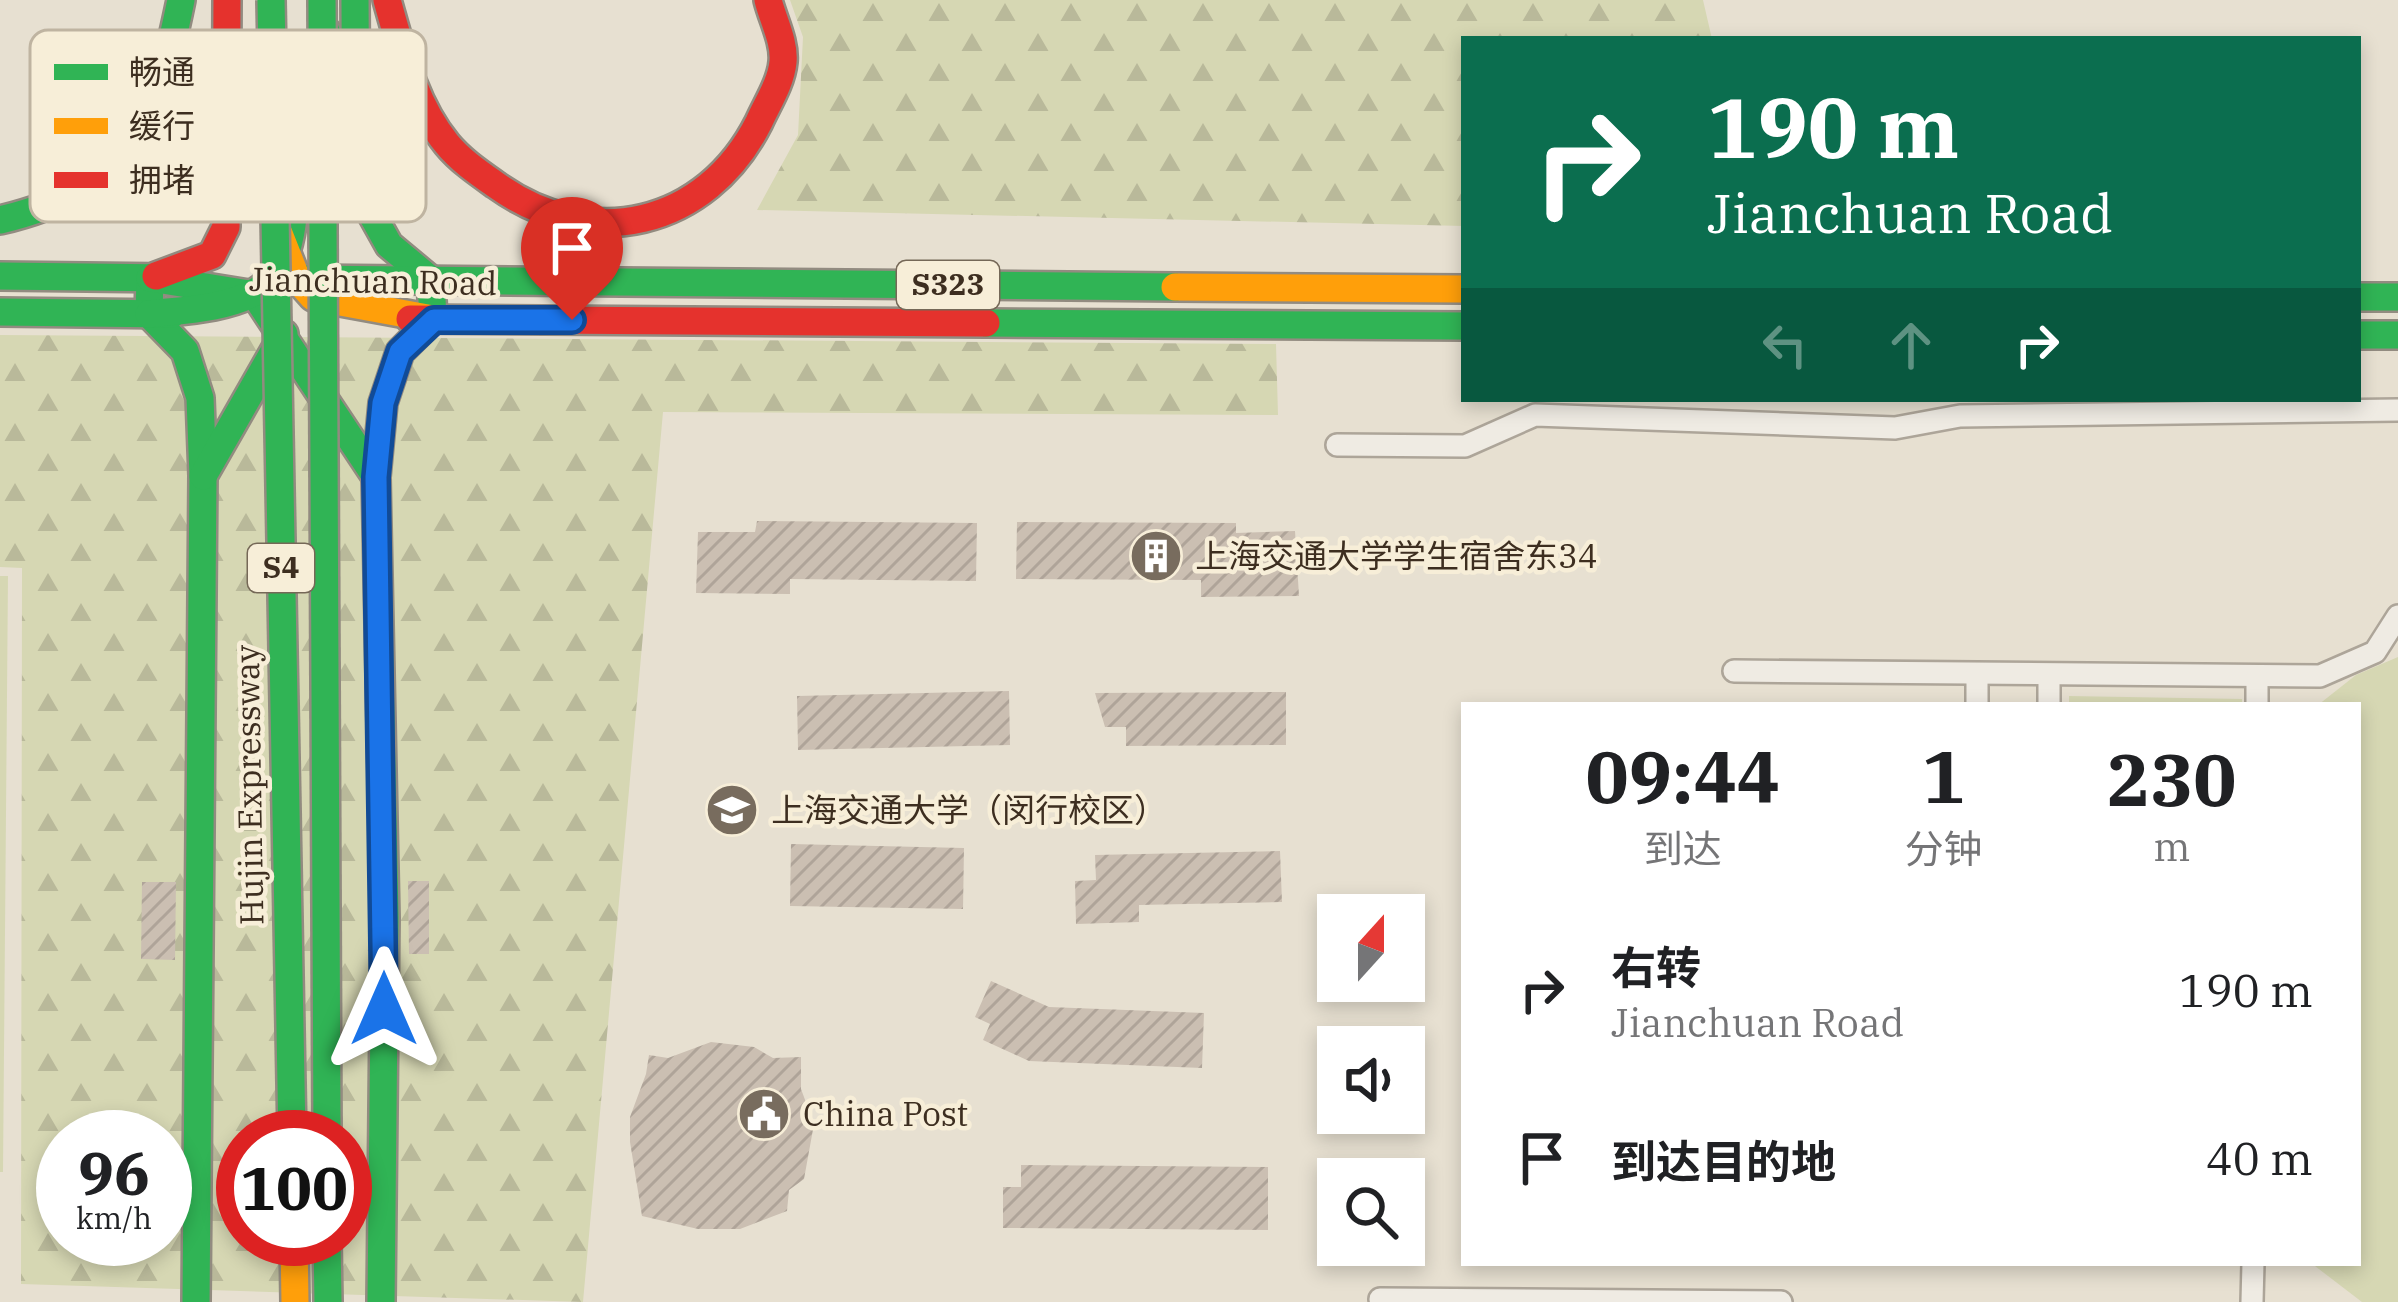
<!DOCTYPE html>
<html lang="zh">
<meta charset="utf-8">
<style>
body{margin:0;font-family:"IBM Plex Serif","Noto Sans SC",serif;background:#f2f2f2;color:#202124;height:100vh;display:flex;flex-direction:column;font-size:45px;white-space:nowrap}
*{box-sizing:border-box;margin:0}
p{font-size:39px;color:#757577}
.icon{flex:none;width:66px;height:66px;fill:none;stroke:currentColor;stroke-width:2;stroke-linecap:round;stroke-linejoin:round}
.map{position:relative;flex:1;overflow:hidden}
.sheet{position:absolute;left:1461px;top:702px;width:900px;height:564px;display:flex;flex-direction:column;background:#fff;border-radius:0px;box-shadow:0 6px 18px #0003}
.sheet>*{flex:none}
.hud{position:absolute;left:1461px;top:36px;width:900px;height:366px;border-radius:0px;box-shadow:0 6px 18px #0003;background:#0b6e4f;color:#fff;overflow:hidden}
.needle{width:78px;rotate:21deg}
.fabs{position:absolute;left:1317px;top:894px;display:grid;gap:24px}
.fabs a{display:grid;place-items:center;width:108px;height:108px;border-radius:0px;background:#fff;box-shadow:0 6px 18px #0003;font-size:60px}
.speed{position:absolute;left:36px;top:1110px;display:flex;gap:24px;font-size:60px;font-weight:700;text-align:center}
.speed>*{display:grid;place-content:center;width:156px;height:156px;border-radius:50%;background:#fff;box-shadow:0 6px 18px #0003;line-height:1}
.speed small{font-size:30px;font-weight:400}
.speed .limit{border:18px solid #d22;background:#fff;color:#111}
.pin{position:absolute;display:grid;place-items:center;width:102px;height:102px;color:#fff;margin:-123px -51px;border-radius:50% 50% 50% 0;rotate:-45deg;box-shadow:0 0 12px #0007}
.pin .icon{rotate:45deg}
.me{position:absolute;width:132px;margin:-66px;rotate:0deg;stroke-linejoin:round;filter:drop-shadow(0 0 9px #0008)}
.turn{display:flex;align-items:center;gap:42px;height:252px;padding:0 48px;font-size:54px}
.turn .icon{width:156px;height:156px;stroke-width:2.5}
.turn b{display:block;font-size:84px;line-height:102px}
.lanes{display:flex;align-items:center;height:114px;padding:0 48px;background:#0003;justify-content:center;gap:60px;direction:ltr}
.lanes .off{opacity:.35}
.eta{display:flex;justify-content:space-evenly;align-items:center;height:204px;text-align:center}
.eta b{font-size:72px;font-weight:800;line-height:84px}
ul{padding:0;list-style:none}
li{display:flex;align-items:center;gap:36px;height:168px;padding:0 48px}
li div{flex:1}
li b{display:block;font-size:45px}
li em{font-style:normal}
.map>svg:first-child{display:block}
.forest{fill:url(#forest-firs);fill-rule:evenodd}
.pitch{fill:#d6d7b3}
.building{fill:url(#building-hatch)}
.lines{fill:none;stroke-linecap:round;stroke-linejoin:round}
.street-casing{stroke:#ada599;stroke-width:26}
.fast-casing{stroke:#928b80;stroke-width:32}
.slow-casing{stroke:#928b80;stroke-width:32}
.jam-casing{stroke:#928b80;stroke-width:32}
.street{stroke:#efebe3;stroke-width:21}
.fast{stroke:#30b455;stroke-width:27}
.slow{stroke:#ff9f0a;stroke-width:27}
.jam{stroke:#e5322d;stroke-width:27}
.fast-bridge-casing{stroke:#928b80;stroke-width:32;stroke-linecap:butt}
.fast-bridge{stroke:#30b455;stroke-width:27}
.route-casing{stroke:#114b97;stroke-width:30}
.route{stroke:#1a73e8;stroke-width:21}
.labels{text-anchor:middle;stroke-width:9;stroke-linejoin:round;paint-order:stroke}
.shield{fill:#f7eed8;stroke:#756857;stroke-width:3}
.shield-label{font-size:30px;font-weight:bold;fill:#3d2e20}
.street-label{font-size:33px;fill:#3d2e20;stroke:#f7eed8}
.poi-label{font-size:33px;fill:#3d2e20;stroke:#f7eed8;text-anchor:start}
.key{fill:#f7eed8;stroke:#bfb4a1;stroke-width:3}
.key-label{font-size:33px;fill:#3d2e20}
</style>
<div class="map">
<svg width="2398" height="1302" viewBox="0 0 2398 1302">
<defs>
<pattern id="forest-firs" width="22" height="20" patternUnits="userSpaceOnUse" patternTransform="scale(3)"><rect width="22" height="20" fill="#d6d7b3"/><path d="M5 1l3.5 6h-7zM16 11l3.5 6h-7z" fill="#b9b99a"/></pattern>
<pattern id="building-hatch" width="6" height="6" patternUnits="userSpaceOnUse" patternTransform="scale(3)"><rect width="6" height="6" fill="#cbbfb2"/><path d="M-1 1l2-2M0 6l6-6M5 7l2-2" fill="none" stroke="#afa499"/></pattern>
</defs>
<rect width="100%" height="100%" fill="#e7e0d1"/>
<g class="forest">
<polygon points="790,0 1703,0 1712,39 1464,39 1464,226 757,210 798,135 803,37"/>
<path d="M0,335L1276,344L1278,415L663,412L583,1302L21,1284L22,568L0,567ZM63,1137H165V1239H63ZM243,1137H345V1239H243Z"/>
</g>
<g class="pitch">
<polygon points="0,576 8,576 3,1172 0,1172"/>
<polygon points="2398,657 2398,1302 2362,1302 2311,1263 2358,1263 2358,705 2318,705 2356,675"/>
<polygon points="2069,696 2242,699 2242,705 2069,705"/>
</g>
<g class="building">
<polygon points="757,521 977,523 976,581 790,579 790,594 696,593 698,532 755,532"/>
<polygon points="1017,522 1236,523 1236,533 1295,531 1299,596 1201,597 1201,580 1016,579"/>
<polygon points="1009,691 1010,745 798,750 797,696"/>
<polygon points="1286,692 1286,745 1126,746 1126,727 1105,727 1095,693"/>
<polygon points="791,844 964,848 963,909 790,906"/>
<polygon points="1280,851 1282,902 1139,905 1139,922 1076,924 1075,881 1096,880 1095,855"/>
<polygon points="408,881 429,881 429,954 409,954"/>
<polygon points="142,882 176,882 175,960 141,959"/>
<polygon points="991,981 1049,1007 1204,1013 1202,1068 1029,1061 983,1040 990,1024 975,1017"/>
<polygon points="711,1042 754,1047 773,1058 801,1057 801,1089 814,1124 804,1179 789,1190 787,1211 740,1229 698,1229 642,1216 630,1142 630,1117 646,1074 649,1055 668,1058"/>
<polygon points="1021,1165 1268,1167 1268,1230 1003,1228 1003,1187 1021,1187"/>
</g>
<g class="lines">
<g class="street-casing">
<g id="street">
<polyline points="1337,445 1465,446 1535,415 1895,428 1960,416 2398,410"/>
<polyline points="1734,671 2320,676 2375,652 2398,616"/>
<polyline points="1977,674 1977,705"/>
<polyline points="2049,705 2049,675"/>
<polyline points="2257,705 2257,677"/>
<polyline points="1380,1299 1781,1302"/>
<polyline points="2252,1302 2253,1263"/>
</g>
</g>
<g class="fast-casing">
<g id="fast">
<polyline points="355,0 356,186 389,245 431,280 433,319 400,352 383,403 376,477 385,918 381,1302"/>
<path d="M0,220C131,189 156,123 181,0"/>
<polyline points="0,276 172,278"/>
<polyline points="150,278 149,314 185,351 200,398 203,476 196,1302"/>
<polyline points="150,278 255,295 376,477"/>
<polyline points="302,279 1175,287"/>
<polyline points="2358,297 2398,297"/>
<polyline points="0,312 172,314"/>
<path d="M149,314C183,310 226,309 257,291C314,255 286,145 298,89C303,68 316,50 326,31"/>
<polyline points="986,323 1464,326"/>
<polyline points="2358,335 2398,335"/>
<polyline points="203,476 284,334"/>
<polyline points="327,1239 328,1302"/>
</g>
</g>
<g class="slow-casing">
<g id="slow">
<polyline points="278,231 297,279 313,297 433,319"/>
<polyline points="1175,287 1464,289"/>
<polyline points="294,1239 295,1302"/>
</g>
</g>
<g class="jam-casing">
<g id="jam">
<path d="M387,0C401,49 414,104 447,144C460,160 479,173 496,185C591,253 706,227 759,122C767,104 781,83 783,62C785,42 773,20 768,0"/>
<polyline points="156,276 212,255 226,227 227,0"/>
<polyline points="410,319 986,323"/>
</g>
</g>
<use href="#street" class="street"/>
<use href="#fast" class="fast"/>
<use href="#slow" class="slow"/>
<use href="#jam" class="jam"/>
<g class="fast-bridge-casing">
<g id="fast-bridge">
<polyline points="271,0 292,1137"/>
<polyline points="322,0 327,1137"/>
</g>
</g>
<use href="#fast-bridge" class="fast-bridge"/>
</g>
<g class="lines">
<g class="route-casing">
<polyline id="route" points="384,1009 376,477 383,403 400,352 434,320 572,320"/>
</g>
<use href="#route" class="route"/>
</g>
<defs>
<g id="building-disc" transform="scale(2.7)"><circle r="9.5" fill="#786c5e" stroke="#f7eed8"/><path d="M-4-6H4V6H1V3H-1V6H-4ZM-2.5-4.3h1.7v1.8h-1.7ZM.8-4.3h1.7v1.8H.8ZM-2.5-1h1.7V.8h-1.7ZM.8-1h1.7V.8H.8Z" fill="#fff"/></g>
<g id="university-disc" transform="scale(2.7)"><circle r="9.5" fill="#786c5e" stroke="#f7eed8"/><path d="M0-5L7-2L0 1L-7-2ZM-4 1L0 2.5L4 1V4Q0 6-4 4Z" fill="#fff"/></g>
<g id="civic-disc" transform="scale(2.7)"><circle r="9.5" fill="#786c5e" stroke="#f7eed8"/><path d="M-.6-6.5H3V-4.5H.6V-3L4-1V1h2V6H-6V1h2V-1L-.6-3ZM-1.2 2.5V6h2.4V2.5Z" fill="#fff"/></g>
</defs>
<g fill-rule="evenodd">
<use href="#building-disc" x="1156" y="556"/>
<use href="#university-disc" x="732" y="810"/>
<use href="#civic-disc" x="764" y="1114"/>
</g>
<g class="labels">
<g class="shield">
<rect x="897" y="261" width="102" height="48" rx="9"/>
<rect x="248" y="544" width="66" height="48" rx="9"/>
</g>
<g class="shield-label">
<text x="948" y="295">S323</text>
<text x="281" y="578">S4</text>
</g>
<g class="street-label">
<text transform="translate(373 281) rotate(1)" y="12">Jianchuan Road</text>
<text transform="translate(249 785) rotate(-91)" y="12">Hujin Expressway</text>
</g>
<g class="poi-label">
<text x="1195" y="568">上海交通大学学生宿舍东34</text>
<text x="771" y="822">上海交通大学（闵行校区）</text>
<text x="803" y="1126">China Post</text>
</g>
</g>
<rect x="30" y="30" width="396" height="192" rx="18" class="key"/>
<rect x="54" y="64" width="54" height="16" fill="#30b455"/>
<rect x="54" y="118" width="54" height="16" fill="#ff9f0a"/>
<rect x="54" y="172" width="54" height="16" fill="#e5322d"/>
<g class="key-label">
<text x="129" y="84">畅通</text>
<text x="129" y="138">缓行</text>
<text x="129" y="192">拥堵</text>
</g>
</svg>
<div class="fabs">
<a><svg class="needle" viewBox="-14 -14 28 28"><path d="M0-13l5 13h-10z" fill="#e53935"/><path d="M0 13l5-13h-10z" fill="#757577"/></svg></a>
<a><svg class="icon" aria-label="sound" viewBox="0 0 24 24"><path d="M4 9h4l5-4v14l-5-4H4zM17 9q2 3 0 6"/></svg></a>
<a><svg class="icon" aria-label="search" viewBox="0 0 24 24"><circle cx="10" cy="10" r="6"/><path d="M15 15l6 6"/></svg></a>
</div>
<div class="speed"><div>96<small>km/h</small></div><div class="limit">100</div></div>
<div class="pin" style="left:572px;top:320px;background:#d93025"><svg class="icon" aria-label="arrive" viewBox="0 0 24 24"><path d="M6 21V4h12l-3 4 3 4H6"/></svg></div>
<svg class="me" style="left:384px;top:1009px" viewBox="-20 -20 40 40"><path d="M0-17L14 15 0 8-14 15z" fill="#1a73e8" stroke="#fff" stroke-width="4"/></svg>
<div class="hud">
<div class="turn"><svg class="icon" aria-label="right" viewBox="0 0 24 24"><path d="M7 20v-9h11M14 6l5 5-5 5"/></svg><div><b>190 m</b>Jianchuan Road</div></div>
<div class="lanes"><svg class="icon off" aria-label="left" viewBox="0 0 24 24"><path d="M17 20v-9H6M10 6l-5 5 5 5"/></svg><svg class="icon off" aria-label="ahead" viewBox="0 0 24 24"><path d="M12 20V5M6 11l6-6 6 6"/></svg><svg class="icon" aria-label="right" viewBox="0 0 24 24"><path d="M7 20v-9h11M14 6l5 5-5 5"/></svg></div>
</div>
<section class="sheet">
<div class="eta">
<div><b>09:44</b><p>到达</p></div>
<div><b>1</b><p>分钟</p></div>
<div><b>230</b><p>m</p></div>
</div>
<ul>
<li><svg class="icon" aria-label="right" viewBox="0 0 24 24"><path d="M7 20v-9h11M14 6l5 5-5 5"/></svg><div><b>右转</b><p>Jianchuan Road</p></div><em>190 m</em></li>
<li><svg class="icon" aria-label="arrive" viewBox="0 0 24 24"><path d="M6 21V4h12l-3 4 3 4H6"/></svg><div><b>到达目的地</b></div><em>40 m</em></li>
</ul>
</section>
</div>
